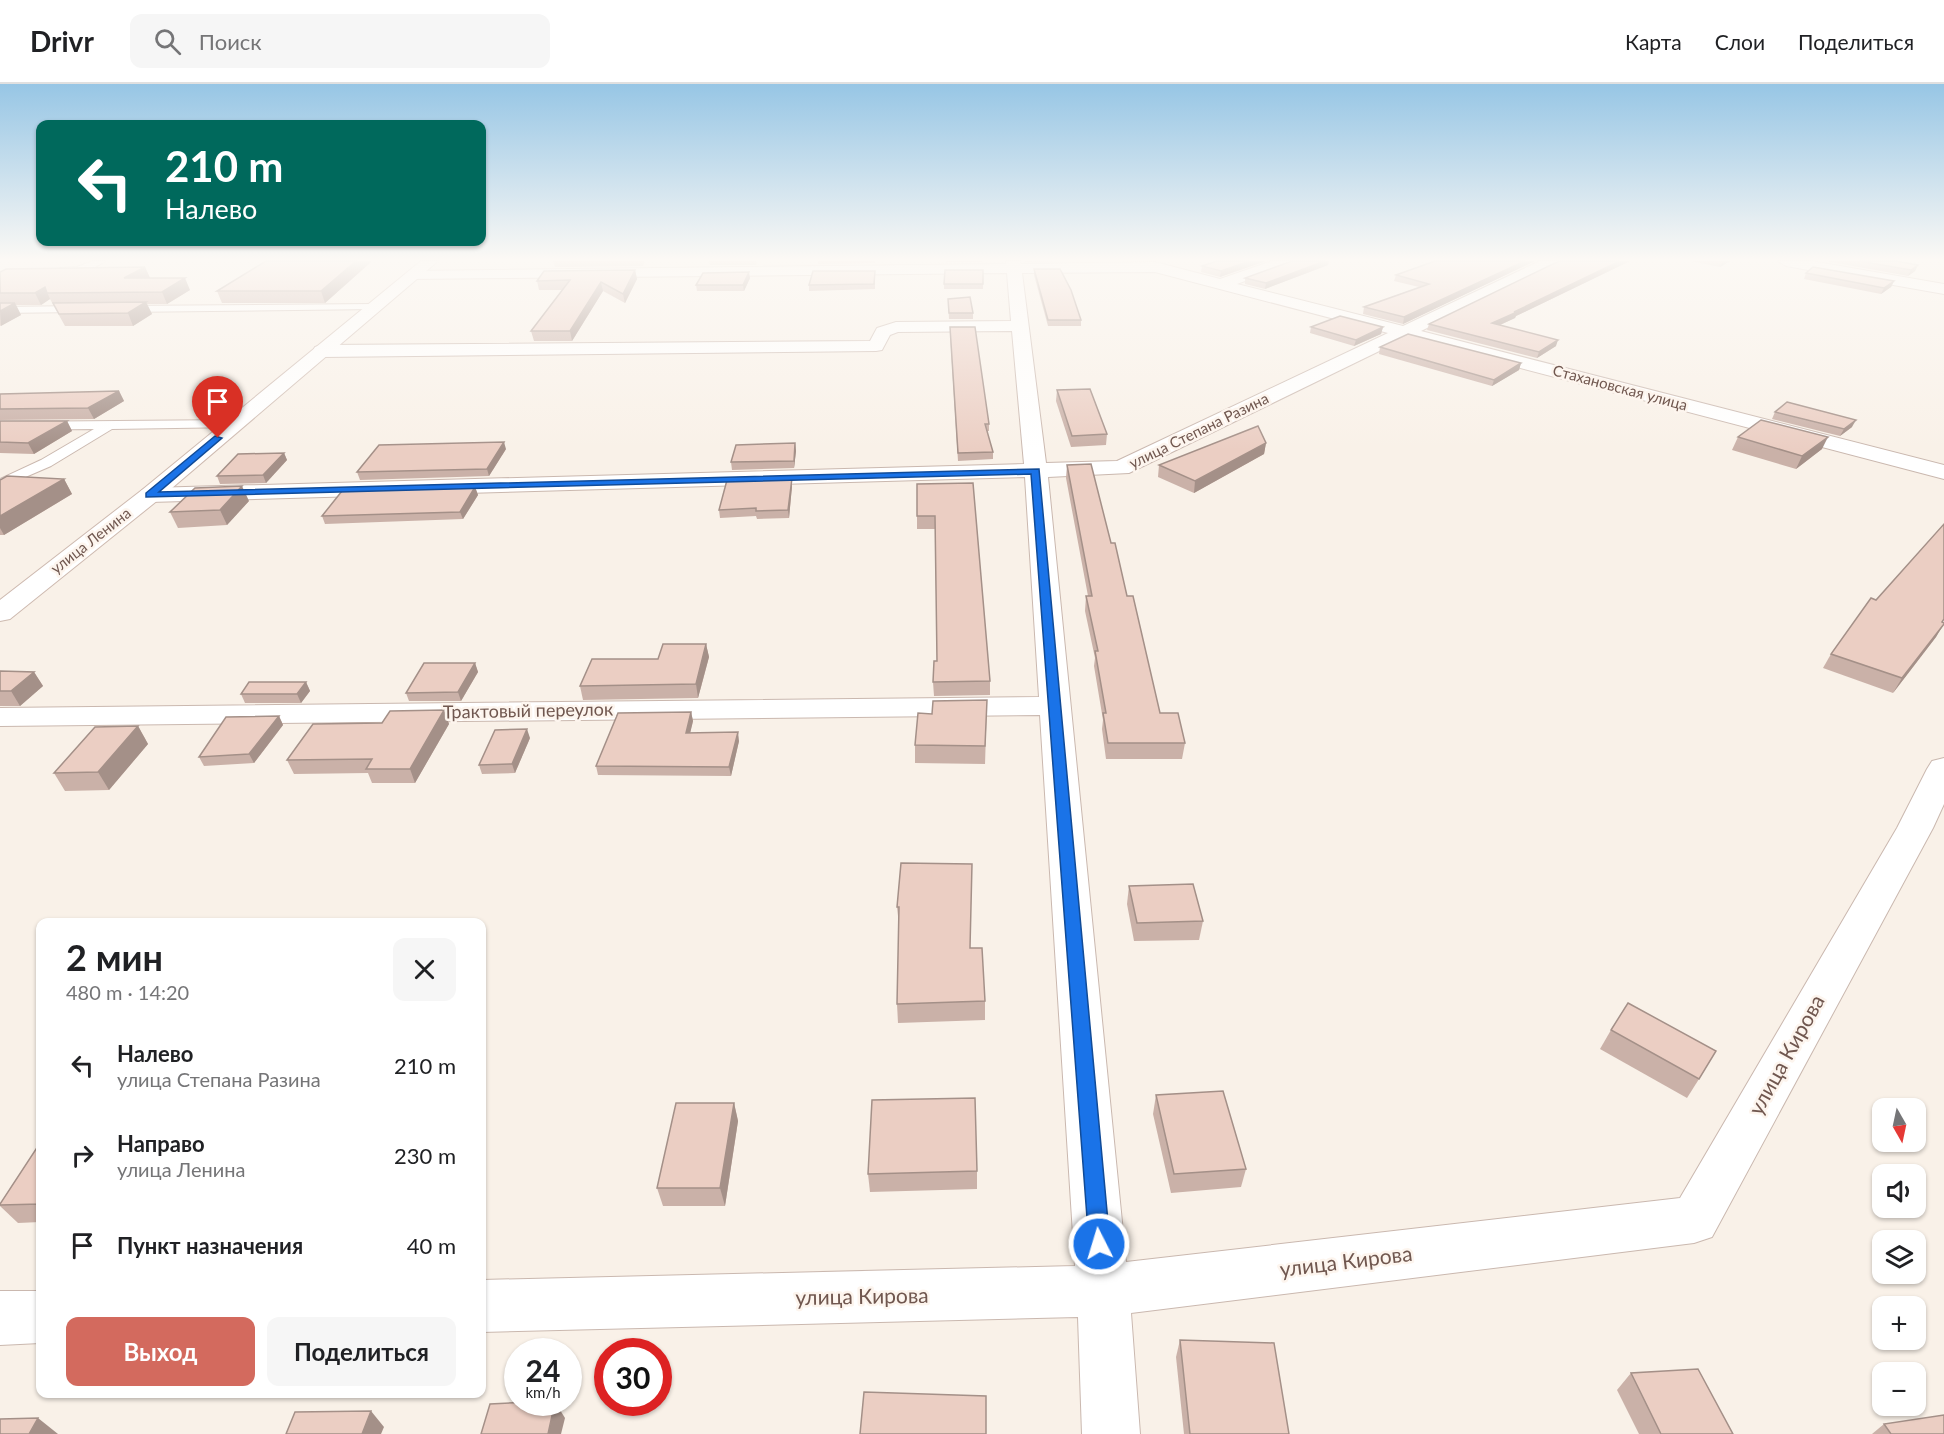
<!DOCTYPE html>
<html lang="ru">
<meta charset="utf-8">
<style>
body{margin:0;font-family:Lato,sans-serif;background:#f6f6f6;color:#202124;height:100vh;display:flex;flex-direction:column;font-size:22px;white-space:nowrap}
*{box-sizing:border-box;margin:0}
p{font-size:20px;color:#757577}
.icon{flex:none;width:33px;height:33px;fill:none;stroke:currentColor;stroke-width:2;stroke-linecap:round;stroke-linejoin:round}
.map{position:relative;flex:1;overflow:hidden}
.panel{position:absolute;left:36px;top:834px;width:450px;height:480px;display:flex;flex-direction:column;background:#fff;border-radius:12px;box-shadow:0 2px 4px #0004}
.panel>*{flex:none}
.hud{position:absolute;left:36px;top:36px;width:450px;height:126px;border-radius:12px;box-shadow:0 2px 4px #0004;background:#00695c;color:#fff;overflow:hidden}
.needle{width:39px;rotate:171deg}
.fabs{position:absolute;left:1872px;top:1014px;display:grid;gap:12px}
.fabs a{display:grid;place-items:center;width:54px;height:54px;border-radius:12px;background:#fff;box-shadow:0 2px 4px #0004;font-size:30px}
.speed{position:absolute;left:504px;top:1254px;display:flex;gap:12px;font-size:30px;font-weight:700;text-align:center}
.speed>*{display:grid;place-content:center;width:78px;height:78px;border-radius:50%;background:#fff;box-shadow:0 2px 4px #0004;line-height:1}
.speed small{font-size:15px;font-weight:400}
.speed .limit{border:9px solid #d22;background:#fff;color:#111}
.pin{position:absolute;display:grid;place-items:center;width:51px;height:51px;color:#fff;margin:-62px -26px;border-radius:50% 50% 50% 0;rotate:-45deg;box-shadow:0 0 6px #0007}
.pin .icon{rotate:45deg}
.me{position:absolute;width:66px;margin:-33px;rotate:355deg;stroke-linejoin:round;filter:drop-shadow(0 0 4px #0008)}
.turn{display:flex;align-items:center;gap:21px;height:126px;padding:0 30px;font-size:27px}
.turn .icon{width:78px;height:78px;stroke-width:2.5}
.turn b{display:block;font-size:42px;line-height:51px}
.round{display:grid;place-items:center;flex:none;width:63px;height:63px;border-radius:12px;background:#f6f6f6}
.overview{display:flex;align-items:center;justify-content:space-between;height:102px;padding:0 30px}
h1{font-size:36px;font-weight:700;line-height:45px}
.action{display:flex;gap:12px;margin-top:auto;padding:12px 30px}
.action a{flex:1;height:69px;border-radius:12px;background:#d36a5e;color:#fff;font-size:24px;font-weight:700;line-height:69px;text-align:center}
.action a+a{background:#f6f6f6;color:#202124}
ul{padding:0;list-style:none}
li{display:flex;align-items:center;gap:18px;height:90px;padding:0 30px}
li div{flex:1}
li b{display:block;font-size:22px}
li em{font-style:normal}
header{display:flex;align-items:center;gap:36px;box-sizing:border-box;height:84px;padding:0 30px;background:#fff;border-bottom:2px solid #e0e0e0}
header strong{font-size:28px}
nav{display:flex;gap:33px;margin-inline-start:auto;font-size:21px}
.search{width:420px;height:54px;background:#f6f6f6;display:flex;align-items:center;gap:15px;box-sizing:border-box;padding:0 21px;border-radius:12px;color:#757577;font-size:22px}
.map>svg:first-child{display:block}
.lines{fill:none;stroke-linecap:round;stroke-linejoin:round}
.service-casing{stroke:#cab8af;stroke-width:2}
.minor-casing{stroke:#cab8af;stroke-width:2}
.secondary-casing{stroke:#cebab0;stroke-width:2}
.service{fill:#fff;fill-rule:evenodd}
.minor{fill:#fff;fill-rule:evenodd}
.secondary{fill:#fff;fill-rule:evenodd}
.wall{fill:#cab1a8}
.shaded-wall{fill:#a49088}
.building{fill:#ebcec3;stroke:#a49088;stroke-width:1.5}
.route{fill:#1a73e8;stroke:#114b97;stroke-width:1.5}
.labels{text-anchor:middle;stroke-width:5;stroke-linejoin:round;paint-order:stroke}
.far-street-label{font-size:15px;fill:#70574f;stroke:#fdf5ee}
.street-label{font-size:18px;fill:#70574f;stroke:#fdf5ee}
.near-street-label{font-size:21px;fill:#70574f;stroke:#fdf5ee}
</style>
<header>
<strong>Drivr</strong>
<div class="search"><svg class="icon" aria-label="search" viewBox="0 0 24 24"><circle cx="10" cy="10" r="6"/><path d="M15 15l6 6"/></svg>Поиск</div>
<nav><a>Карта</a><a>Слои</a><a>Поделиться</a></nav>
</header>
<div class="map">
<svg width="1944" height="1350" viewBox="0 0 1944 1350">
<rect width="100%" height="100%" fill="#f9f1e8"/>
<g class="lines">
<g class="service-casing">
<g id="service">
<path d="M93,177H105C95,185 68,195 55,187L60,184L77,183Z"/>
<polygon points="374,220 379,223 378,225 123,228 118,225 123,222"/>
<polygon points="0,223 81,222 86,225 81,228 0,229"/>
<polygon points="235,336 241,340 239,343 112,345 51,382 0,404 0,395 41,376 94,345 0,346 0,338"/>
</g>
</g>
<g class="minor-casing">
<g id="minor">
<path d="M1006,177H1020L1021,180L1155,178L1220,195L1272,177H1293L1291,180L1237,200L1403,242L1540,177H1559L1557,180L1421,247L1944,381V395L1406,254L1129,389L1048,393L1126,1178L1680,1114L1897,744L1927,685L1932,677L1944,674V720L1933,744L1712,1153L1694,1159L1131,1229L1140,1350H1082L1078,1233L482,1248V1196L1075,1182L1040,631L0,642V624L1039,613L1025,393L150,418L142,416L138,411L142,406L150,404L1024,380L1012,247L898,248L890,251L882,266L876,267L322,273L315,271L313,267L315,263L322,261L870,257L877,244L896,238L1011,237L1007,189L405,195L403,192L411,187L1006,180ZM1155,188L1388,249L1117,377L1046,379L1022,189Z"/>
<polygon points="1778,177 1811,177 1944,200 1944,210 1786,182"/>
<polygon points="0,1207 40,1207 40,1259 0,1261"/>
</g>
</g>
<g class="secondary-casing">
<polygon id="secondary" points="421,177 438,177 158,416 10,535 0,537 0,516 142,406"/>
</g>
<use href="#service" class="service"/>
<use href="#minor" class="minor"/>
<use href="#secondary" class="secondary"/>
</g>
<g class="wall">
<polygon points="266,177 371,177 371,178 325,219 222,219 217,207"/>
<polygon points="553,177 645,177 643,182 555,183"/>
<polygon points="709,177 757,177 756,181 710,181"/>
<polygon points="818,177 875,177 875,179 818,180"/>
<rect x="946" y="177" width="36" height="1"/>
<polygon points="1025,177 1075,177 1025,178"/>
<polygon points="1217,177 1266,177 1220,193 1201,188 1202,182"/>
<polygon points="1535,177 1403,240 1363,230 1364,223 1419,203 1394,197 1396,191"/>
<polygon points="1559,177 1630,177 1516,232 1515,234 1500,241 1556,262 1537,274 1427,246 1429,240"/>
<polygon points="1690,177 1730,177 1720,183"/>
<polygon points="1825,177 1895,177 1918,181 1915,187 1908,192"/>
<polygon points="1328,181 1265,205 1245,200 1245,194"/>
<polygon points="145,183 150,194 190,206 167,220 147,220 152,230 133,242 65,242 50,215 41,221 16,221 21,231 0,242 0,188"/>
<polygon points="1034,185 1081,236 1081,242 1048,242 1034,191"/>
<polygon points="635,186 637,195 625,219 603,207 572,257 534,257 531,247 563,206 539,206 537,197"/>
<polygon points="983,186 983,205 944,205 944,200"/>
<polygon points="875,187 875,205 809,207 809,201"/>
<polygon points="1806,189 1894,197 1891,203 1881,210 1804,195"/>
<polygon points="750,194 744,207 697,207 696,201"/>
<polygon points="948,215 973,229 973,235 949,235"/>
<polygon points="1311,243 1383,243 1381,250 1354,262 1310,249"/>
<polygon points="950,250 989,340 989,347 987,347 993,368 993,375 958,377"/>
<polygon points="1380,263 1521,279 1519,286 1492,302 1379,270"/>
<polygon points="1057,306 1107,350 1106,361 1071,363 1056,317"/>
<polygon points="119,307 124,317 94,335 0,336 0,310"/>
<polygon points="1775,328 1852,343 1840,352 1772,335"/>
<polygon points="0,337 67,337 72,347 34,370 0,369"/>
<polygon points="1738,353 1822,365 1796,385 1732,366"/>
<polygon points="795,359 796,367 794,384 732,386 731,378"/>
<polygon points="1266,359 1264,370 1194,409 1158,393 1159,381"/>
<polygon points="506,365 489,392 360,396 357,388"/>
<polygon points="284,369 287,376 266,399 220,400 217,392"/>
<polygon points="1067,381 1111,459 1160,629 1185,659 1182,675 1106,675 1102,645 1103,636 1094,582 1095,574 1085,527 1086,512 1088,512 1066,394"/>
<polygon points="64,395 72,410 4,451 0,451 0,396"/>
<polygon points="973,399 990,597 990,611 934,612 933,598 937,577 935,445 917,445 917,432"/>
<polygon points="792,402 789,434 757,435 756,432 720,434 719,426"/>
<polygon points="475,403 478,411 463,435 325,440 322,432"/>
<polygon points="249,417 227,441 178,444 170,428"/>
<polygon points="1876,516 1943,538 1936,553 1893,609 1823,584 1831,570"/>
<polygon points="706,560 709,573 698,614 583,616 580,602"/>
<polygon points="475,579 478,588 461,617 409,617 406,609"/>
<polygon points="0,587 34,588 43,602 20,622 0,622"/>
<polygon points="306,598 310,607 301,619 245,619 241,610"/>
<polygon points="987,616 985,680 915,679 915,661"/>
<polygon points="444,626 449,640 415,699 372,699 368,689 294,690 287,676 382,639"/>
<polygon points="691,628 693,637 690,649 739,657 731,692 598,691 596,682"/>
<polygon points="279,632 283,641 254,679 204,682 199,673"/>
<polygon points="138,642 148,660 109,706 65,707 54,689"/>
<polygon points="530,654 515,689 482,690 479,681"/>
<polygon points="901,779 971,864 985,917 985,936 898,939 897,920 899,841 897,823"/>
<polygon points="1129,802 1203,837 1199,856 1134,857 1127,820"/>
<polygon points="1611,946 1699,995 1687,1014 1600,965"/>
<polygon points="1156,1011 1246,1085 1241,1103 1171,1109 1153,1030"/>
<polygon points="734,1019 738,1037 725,1122 663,1122 657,1104"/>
<polygon points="40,1059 40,1138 18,1139 0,1122 0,1120"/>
<polygon points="977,1087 977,1105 870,1108 868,1090"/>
<polygon points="1180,1256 1289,1350 1184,1350 1176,1273"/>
<polygon points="1631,1289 1733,1350 1639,1350 1617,1306"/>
<polygon points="1884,1340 1944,1350 1872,1350"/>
</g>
<g class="shaded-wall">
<polygon points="356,177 371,177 371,178 325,219 321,207"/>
<polygon points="1250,177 1266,177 1220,193 1221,187"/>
<polygon points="1325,177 1329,177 1328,181 1265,205 1266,199"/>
<polygon points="1525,177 1535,177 1403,240 1404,233"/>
<polygon points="1620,177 1630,177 1516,232 1515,234 1491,245 1492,239 1514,228"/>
<polygon points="1723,177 1730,177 1720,183"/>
<polygon points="1918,181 1915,187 1908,192 1911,186"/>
<polygon points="145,183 150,194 124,194"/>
<polygon points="635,186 637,195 625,219 623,210"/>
<polygon points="749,188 750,194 744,207 743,201"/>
<polygon points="185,194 190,206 167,220 162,208"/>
<polygon points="1894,197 1891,203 1881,210 1884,204"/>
<polygon points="601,198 603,207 572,257 570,247"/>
<polygon points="45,203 50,215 41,221 35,209"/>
<polygon points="146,218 152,230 133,242 128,229"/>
<polygon points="15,219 21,231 1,242 0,227"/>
<polygon points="1383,243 1381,250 1354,262 1356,256"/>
<polygon points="1558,256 1556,262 1537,274 1539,268"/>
<polygon points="1521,279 1519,286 1492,302 1494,296"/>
<polygon points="119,307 124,317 94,335 88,324"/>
<polygon points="1856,336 1852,343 1840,352 1844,345"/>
<polygon points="67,337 72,347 34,370 28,359"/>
<polygon points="1828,353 1822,365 1796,385 1802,372"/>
<polygon points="504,358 506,365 489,392 487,385"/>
<polygon points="795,359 796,367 794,384 794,377"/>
<polygon points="1266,359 1264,370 1194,409 1195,397"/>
<polygon points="284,369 287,376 266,399 263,391"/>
<polygon points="792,394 792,402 789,434 788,426"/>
<polygon points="64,395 72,410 4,451 0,444 0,432"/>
<polygon points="242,402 249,417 227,441 220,426"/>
<polygon points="475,403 478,411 463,435 460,428"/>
<polygon points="1944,540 1936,553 1893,609 1902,594"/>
<polygon points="706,560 709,573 698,614 696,600"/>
<polygon points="475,579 478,588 461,617 458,608"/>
<polygon points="34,588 43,602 20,622 11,607"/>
<polygon points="306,598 310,607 301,619 297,610"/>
<polygon points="444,626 449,640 415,699 410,685"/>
<polygon points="691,628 693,637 688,658 686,649"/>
<polygon points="279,632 283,641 254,679 249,670"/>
<polygon points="138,642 148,660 109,706 98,688"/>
<polygon points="527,645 530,654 515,689 512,680"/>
<polygon points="738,648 739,657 731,692 729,683"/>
<polygon points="734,1019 738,1037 725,1122 720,1104"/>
<polygon points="555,1318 565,1334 561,1350 548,1350"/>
<polygon points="371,1327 384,1343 381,1350 362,1350"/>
<polygon points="38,1334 58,1350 29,1350"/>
</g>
<g class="building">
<polygon points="266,177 356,177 321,207 217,207"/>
<polygon points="1217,177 1250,177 1221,187 1202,182"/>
<polygon points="1292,177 1325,177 1266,199 1245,194"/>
<polygon points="1435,177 1525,177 1404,233 1364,223 1429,200 1396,191"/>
<polygon points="1559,177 1620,177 1514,228 1517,228 1492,239 1558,256 1539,268 1429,240"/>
<polygon points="1859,177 1895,177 1918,181 1911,186"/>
<polygon points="145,183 124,194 185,194 162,208 47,209 45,203 35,209 0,209 0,188 6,185"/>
<polygon points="1813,183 1894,197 1884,204 1806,189"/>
<polygon points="1034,185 1060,185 1071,206 1081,236 1048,236"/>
<polygon points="635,186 623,210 601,198 570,247 531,247 570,196 537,197 544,187"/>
<polygon points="945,186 983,186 983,200 944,200"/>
<polygon points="813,187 875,187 874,200 809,201"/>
<polygon points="749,188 743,201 696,201 703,189"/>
<polygon points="970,213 973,229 949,229 948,215"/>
<polygon points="146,218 128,229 59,230 53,219"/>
<polygon points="0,219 15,219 0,227"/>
<polygon points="1340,232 1383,243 1356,256 1311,243"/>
<polygon points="950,243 975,243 989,340 985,340 993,368 958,369"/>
<polygon points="1408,250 1521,279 1494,296 1380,263"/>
<polygon points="1090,305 1107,350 1072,352 1057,306"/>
<polygon points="119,307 88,324 0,325 0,310"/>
<polygon points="1787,318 1856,336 1844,345 1775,328"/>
<polygon points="1761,336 1828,353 1802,372 1738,353"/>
<polygon points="0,337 67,337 28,359 0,358"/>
<polygon points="1258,342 1266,359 1195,397 1159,381"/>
<polygon points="504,358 487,385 357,388 379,361"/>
<polygon points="795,359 794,377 731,378 736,361"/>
<polygon points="284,369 263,391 217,392 238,370"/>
<polygon points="1091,380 1111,459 1115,459 1127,512 1133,512 1160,629 1178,629 1185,659 1108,659 1103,629 1106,629 1095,567 1098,567 1086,512 1092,512 1067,381"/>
<polygon points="7,392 64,395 0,432 0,396"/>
<polygon points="792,394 788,426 756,427 756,424 719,426 727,396"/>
<polygon points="973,399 990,597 933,598 934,577 937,577 935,432 917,432 917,400"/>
<polygon points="242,402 220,426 170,428 195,404"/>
<polygon points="475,403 460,428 322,432 342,407"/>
<polygon points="1944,440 1944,535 1942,538 1944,539 1944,540 1902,594 1831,570 1871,514 1876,516"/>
<polygon points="663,560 706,560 696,600 580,602 592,575 658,575"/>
<polygon points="424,579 475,579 458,608 406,609"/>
<polygon points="0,587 34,588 11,607 0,607"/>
<polygon points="249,598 306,598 297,610 241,610"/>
<polygon points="987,616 985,662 915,661 918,629 932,630 933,617"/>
<polygon points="444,626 410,685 366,685 372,675 287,676 313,640 382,639 390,627"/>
<polygon points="691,628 686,649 738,648 729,683 596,682 618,629"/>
<polygon points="279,632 249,670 199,673 226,633"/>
<polygon points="138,642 98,688 54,689 95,643"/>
<polygon points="527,645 512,680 479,681 495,646"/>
<polygon points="901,779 972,780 970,864 982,864 985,917 897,920 899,823 897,823"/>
<polygon points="1193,800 1203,837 1137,839 1129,802"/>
<polygon points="1628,919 1716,967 1699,995 1611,946"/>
<polygon points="1223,1007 1246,1085 1174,1090 1156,1011"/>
<polygon points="975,1014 977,1087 868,1090 872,1016"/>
<polygon points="676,1019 734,1019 720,1104 657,1104"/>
<polygon points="40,1059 40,1120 0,1121 0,1120"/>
<polygon points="1180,1256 1274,1259 1289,1350 1190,1350"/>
<polygon points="1698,1285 1733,1350 1661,1350 1631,1289"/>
<polygon points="864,1308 986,1312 986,1350 860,1350"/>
<polygon points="531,1318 555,1318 548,1350 481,1350 490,1320"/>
<polygon points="371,1327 362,1350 286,1350 295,1328"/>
<polygon points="1944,1331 1944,1350 1891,1350 1884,1340"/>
<polygon points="38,1334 29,1350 0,1350 0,1335"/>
</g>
<linearGradient id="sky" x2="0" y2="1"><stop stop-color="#97c6e5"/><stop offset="0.48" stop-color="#fcf9f5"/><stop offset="1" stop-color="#fcf9f5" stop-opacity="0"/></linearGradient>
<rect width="1944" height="366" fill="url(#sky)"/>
<polygon class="route" points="215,352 222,354 159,408 1039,385 1110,1160 1107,1167 1099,1170 1092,1167 1089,1160 1031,390 146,413 146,409"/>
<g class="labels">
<g class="far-street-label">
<text transform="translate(1620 304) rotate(15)" y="5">Стахановская улица</text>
<text transform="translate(1199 347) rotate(-26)" y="5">улица Степана Разина</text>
<text transform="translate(91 457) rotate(-38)" y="5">улица Ленина</text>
</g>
<g class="street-label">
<text transform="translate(528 627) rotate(-1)" y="6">Трактовый переулок</text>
</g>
<g class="near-street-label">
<text transform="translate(1787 971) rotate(-61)" y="7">улица Кирова</text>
<text transform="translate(1346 1178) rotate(-7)" y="7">улица Кирова</text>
<text transform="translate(862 1213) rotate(-1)" y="7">улица Кирова</text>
</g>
</g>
</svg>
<div class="fabs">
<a><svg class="needle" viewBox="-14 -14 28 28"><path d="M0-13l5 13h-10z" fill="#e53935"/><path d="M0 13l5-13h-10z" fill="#757577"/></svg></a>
<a><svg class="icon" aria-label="sound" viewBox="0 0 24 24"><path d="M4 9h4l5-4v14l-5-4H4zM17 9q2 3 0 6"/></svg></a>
<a><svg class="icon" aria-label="layers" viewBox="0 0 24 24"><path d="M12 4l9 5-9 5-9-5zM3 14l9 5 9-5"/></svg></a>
<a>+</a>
<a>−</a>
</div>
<div class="speed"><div>24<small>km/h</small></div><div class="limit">30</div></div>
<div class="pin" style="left:218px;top:354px;background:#d93025"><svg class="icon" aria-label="arrive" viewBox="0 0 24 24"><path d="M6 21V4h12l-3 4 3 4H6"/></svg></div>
<svg class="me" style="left:1099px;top:1160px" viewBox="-20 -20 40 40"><circle r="17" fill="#1a73e8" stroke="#fff" stroke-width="3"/><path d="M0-11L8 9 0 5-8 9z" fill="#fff"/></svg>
<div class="hud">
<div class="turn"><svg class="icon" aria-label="left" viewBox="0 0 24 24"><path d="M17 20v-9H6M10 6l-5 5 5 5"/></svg><div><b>210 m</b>Налево</div></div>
</div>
<section class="panel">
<div class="overview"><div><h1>2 мин</h1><p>480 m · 14:20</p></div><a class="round"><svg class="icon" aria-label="close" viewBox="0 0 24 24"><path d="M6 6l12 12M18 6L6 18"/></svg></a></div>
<ul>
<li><svg class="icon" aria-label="left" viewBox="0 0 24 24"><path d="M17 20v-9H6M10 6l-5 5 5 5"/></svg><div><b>Налево</b><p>улица Степана Разина</p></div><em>210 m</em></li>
<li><svg class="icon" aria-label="right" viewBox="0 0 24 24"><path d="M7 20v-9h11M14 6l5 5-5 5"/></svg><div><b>Направо</b><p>улица Ленина</p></div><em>230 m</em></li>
<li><svg class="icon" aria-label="arrive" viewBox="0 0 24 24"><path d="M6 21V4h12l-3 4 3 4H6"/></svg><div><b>Пункт назначения</b></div><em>40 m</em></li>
</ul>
<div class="action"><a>Выход</a><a>Поделиться</a></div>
</section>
</div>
